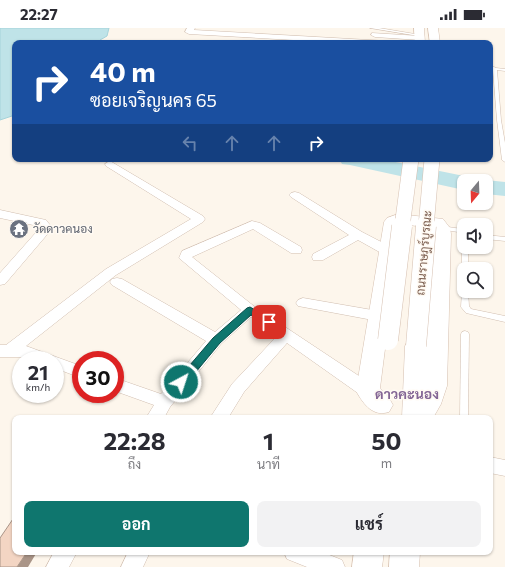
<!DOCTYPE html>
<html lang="th">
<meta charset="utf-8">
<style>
body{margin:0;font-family:Commissioner,Sarabun,sans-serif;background:#f2f2f3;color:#2b2b33;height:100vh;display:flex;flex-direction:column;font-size:15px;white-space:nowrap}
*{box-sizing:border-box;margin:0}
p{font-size:13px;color:#7c7c81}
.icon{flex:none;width:22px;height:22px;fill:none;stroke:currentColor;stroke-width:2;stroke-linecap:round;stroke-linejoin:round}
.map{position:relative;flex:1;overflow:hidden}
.drawer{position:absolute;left:12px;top:387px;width:481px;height:140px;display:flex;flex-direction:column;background:#fff;border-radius:8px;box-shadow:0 1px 3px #0004}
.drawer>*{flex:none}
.guide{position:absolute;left:12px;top:12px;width:481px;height:122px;border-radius:8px;box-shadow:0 1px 3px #0004;background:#1a4fa0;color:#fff;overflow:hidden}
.needle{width:26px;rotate:199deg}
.controls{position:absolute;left:457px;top:146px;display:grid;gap:8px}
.controls a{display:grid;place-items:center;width:36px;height:36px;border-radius:8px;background:#fff;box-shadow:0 1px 3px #0004;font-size:20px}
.speed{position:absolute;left:12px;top:323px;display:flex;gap:8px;font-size:20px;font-weight:700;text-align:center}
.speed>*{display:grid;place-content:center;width:52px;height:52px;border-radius:50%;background:#fff;box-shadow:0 1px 3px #0004;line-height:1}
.speed small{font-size:10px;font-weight:400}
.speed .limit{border:6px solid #d22;background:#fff;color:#111}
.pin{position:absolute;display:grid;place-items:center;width:34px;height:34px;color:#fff;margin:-17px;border-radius:8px;box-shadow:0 2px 6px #0006}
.me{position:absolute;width:44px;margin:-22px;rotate:40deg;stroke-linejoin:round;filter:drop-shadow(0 0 3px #0008)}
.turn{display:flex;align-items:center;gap:14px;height:84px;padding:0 12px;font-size:18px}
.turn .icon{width:52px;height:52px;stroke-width:2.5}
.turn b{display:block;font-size:28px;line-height:34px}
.lanes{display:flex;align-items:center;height:38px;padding:0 12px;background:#0003;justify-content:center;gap:20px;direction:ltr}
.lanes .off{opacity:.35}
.eta{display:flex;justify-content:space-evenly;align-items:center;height:68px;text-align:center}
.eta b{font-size:24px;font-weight:700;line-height:28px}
.button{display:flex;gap:8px;margin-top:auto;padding:8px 12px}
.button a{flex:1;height:46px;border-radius:8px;background:#0f766e;color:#fff;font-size:16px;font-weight:700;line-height:46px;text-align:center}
.button a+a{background:#f2f2f3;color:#2b2b33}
.status{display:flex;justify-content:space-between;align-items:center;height:28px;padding:0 20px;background:#fff;direction:ltr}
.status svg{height:11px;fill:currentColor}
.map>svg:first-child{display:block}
.water{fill:#bfe3e8;stroke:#a5d3da}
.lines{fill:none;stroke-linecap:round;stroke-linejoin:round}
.river{fill:#bfe3e8;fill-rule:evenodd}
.lane-casing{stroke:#d1beb0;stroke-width:1}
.street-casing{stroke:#d1beb0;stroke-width:1}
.secondary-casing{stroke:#d6c0b0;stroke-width:1}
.lane{fill:#fff;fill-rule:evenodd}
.street{fill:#fff;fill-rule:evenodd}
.secondary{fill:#fff;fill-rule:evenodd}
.secondary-bridge-far1-casing{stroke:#d6c0b0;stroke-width:16;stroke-linecap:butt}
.secondary-bridge-casing{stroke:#d6c0b0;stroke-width:21;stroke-linecap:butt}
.secondary-bridge-far1{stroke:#fff;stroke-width:15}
.secondary-bridge{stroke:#fff;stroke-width:20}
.shaded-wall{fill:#aa9588}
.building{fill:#f3d5c3;stroke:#aa9588}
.route{fill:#0f766e;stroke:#0a4d48}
.labels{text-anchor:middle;stroke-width:3;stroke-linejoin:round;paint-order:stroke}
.worship-label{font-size:12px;fill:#5b616d;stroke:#fffaf3;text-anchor:start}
.street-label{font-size:12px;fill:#7a5c4d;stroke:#fffaf3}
.quarter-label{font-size:14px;font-weight:bold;fill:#846695;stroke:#fffaf3}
</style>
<div class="status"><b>22:27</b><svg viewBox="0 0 49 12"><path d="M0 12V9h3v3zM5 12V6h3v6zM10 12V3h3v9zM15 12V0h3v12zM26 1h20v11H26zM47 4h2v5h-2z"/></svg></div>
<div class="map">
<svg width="505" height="539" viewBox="0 0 505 539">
<rect width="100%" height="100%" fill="#fdf6ec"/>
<polygon class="water" points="0,0 109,0 107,8 100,12 100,15 15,15 15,87 0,92"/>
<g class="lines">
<g class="river">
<polygon points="339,131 381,131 464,148 472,150 474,153 464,153 464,162 350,137 342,136"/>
<polygon points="486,152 505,154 505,168 486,166 486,153 482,153"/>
</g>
<g class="lane-casing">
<g id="lane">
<polygon points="370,0 379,0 421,7 419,8"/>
<polygon points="490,37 496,40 505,41 505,43 497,42 501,92 505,115 505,134 502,132 497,92 493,42 490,40"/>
<polygon points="441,198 462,201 464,203 464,210 462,209 458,204 439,201 438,200 439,199"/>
<polygon points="486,207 505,209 505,213 486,211"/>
<polygon points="464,217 464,219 468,219 468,241 464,241 464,243 462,241 462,219"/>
<polygon points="463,261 464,261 464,263 468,263 469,278 471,281 505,288 505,294 466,285 461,279 462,263"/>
<polygon points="465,303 468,304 469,306 468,390 460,390 461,306 462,304"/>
</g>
</g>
<g class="street-casing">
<g id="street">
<polygon points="187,0 195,0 194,2 387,13 391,15 347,15 189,6 185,4"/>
<polygon points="372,5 420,8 424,10 420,12 375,9 371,7"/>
<polygon points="110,133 203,188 205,191 203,194 116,247 26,318 81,338 81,350 55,340 55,332 32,332 23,329 0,329 0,317 6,317 106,241 191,191 106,138 105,136"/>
<polygon points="295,164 299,165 362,204 393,220 394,223 393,226 383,226 358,212 323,232 313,232 312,229 313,226 349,207 291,169 289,167 291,165"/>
<polygon points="0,182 46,192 50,197 51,202 5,256 0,257 0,245 39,201 38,198 0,190"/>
<polygon points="252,193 260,195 301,219 302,222 301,225 291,225 253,201 192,229 255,279 374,358 376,363 374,368 368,369 362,368 287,315 244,364 228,390 210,390 232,356 277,308 251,289 221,316 170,379 164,390 146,390 154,377 115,363 115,350 161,366 206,313 112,257 110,254 112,251 117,250 122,251 215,304 241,282 179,230 182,223"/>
<polygon points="303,270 378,283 383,284 385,288 383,292 378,293 298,278 296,275 298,272"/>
<polygon points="490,429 505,432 505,448 490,445"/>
<polygon points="54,524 77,524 69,539 46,539"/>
<polygon points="128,524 150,524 143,539 121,539"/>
<polygon points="284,524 322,524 342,532 345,539 307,539 287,531"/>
</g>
</g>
<g class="secondary-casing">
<g id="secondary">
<polygon points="414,0 424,0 425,15 415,15"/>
<polygon points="428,0 438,0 440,15 430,15"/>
<path d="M398,186L443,191L450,200L451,206L447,358L441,376L433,390H402L405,318L408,312L416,310L424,312L426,317L433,206L432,200L401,196L380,360L389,370L393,377L389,384C373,389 364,377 356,363L384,194L387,190Z"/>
<polygon points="354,524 384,524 382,539 352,539"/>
<polygon points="390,524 420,524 419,539 389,539"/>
</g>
</g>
<use href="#lane" class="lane"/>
<use href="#street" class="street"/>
<use href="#secondary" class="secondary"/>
<g class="secondary-bridge-far1-casing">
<g id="secondary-bridge-far1">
<polyline points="402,199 411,131"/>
<polyline points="426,199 432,131"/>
</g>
</g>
<g class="secondary-bridge-casing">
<g id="secondary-bridge">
<polyline points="388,312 402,198"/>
<polyline points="416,318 426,198"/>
</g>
</g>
<use href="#secondary-bridge-far1" class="secondary-bridge-far1"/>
<use href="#secondary-bridge" class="secondary-bridge"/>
</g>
<polygon class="shaded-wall" points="27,524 37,524 28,539 17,539"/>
<polygon class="building" points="15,488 15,524 27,524 17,539 0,539 0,510"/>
<polygon class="route" points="250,279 272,292 274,294 272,297 266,297 251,287 220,315 185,357 178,357 176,354 178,351 213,310 247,280"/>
<defs>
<g id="temple-disc" transform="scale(1)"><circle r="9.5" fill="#6b7280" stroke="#fffaf3"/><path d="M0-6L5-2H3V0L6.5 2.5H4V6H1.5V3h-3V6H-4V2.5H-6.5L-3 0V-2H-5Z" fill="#fff"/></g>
</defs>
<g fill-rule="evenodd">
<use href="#temple-disc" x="19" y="201"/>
</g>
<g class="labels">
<g class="worship-label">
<text x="33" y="205">วัดดาวคนอง</text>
</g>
<g class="street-label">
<text transform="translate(424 225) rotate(-85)" y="4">ถนนราษฎร์บูรณะ</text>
</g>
<g class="quarter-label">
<text x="407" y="371">ดาวคะนอง</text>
</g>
</g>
</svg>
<div class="controls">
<a><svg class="needle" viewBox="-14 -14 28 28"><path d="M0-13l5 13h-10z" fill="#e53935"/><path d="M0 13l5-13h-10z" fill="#7c7c81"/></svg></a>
<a><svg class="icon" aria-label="sound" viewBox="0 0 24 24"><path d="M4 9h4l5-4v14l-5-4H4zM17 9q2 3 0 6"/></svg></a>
<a><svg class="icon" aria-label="search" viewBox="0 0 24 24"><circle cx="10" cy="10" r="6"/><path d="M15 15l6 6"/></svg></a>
</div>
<div class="speed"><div>21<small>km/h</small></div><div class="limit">30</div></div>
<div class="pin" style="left:269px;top:294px;background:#d93025"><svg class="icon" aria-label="arrive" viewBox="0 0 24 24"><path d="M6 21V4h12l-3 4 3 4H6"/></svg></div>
<svg class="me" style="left:181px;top:354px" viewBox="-20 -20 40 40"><circle r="17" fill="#0f766e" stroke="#fff" stroke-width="3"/><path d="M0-11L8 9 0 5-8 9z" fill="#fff"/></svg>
<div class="guide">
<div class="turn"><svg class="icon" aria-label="right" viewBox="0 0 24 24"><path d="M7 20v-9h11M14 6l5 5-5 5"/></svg><div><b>40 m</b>ซอยเจริญนคร 65</div></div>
<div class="lanes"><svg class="icon off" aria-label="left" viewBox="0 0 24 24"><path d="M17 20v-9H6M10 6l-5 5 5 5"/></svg><svg class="icon off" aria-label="ahead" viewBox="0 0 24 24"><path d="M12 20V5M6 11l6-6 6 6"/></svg><svg class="icon off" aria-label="ahead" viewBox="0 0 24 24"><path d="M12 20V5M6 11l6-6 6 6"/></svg><svg class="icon" aria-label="right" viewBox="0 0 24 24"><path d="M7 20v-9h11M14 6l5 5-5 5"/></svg></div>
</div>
<section class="drawer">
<div class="eta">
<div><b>22:28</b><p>ถึง</p></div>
<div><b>1</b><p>นาที</p></div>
<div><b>50</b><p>m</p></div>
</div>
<div class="button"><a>ออก</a><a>แชร์</a></div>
</section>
</div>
